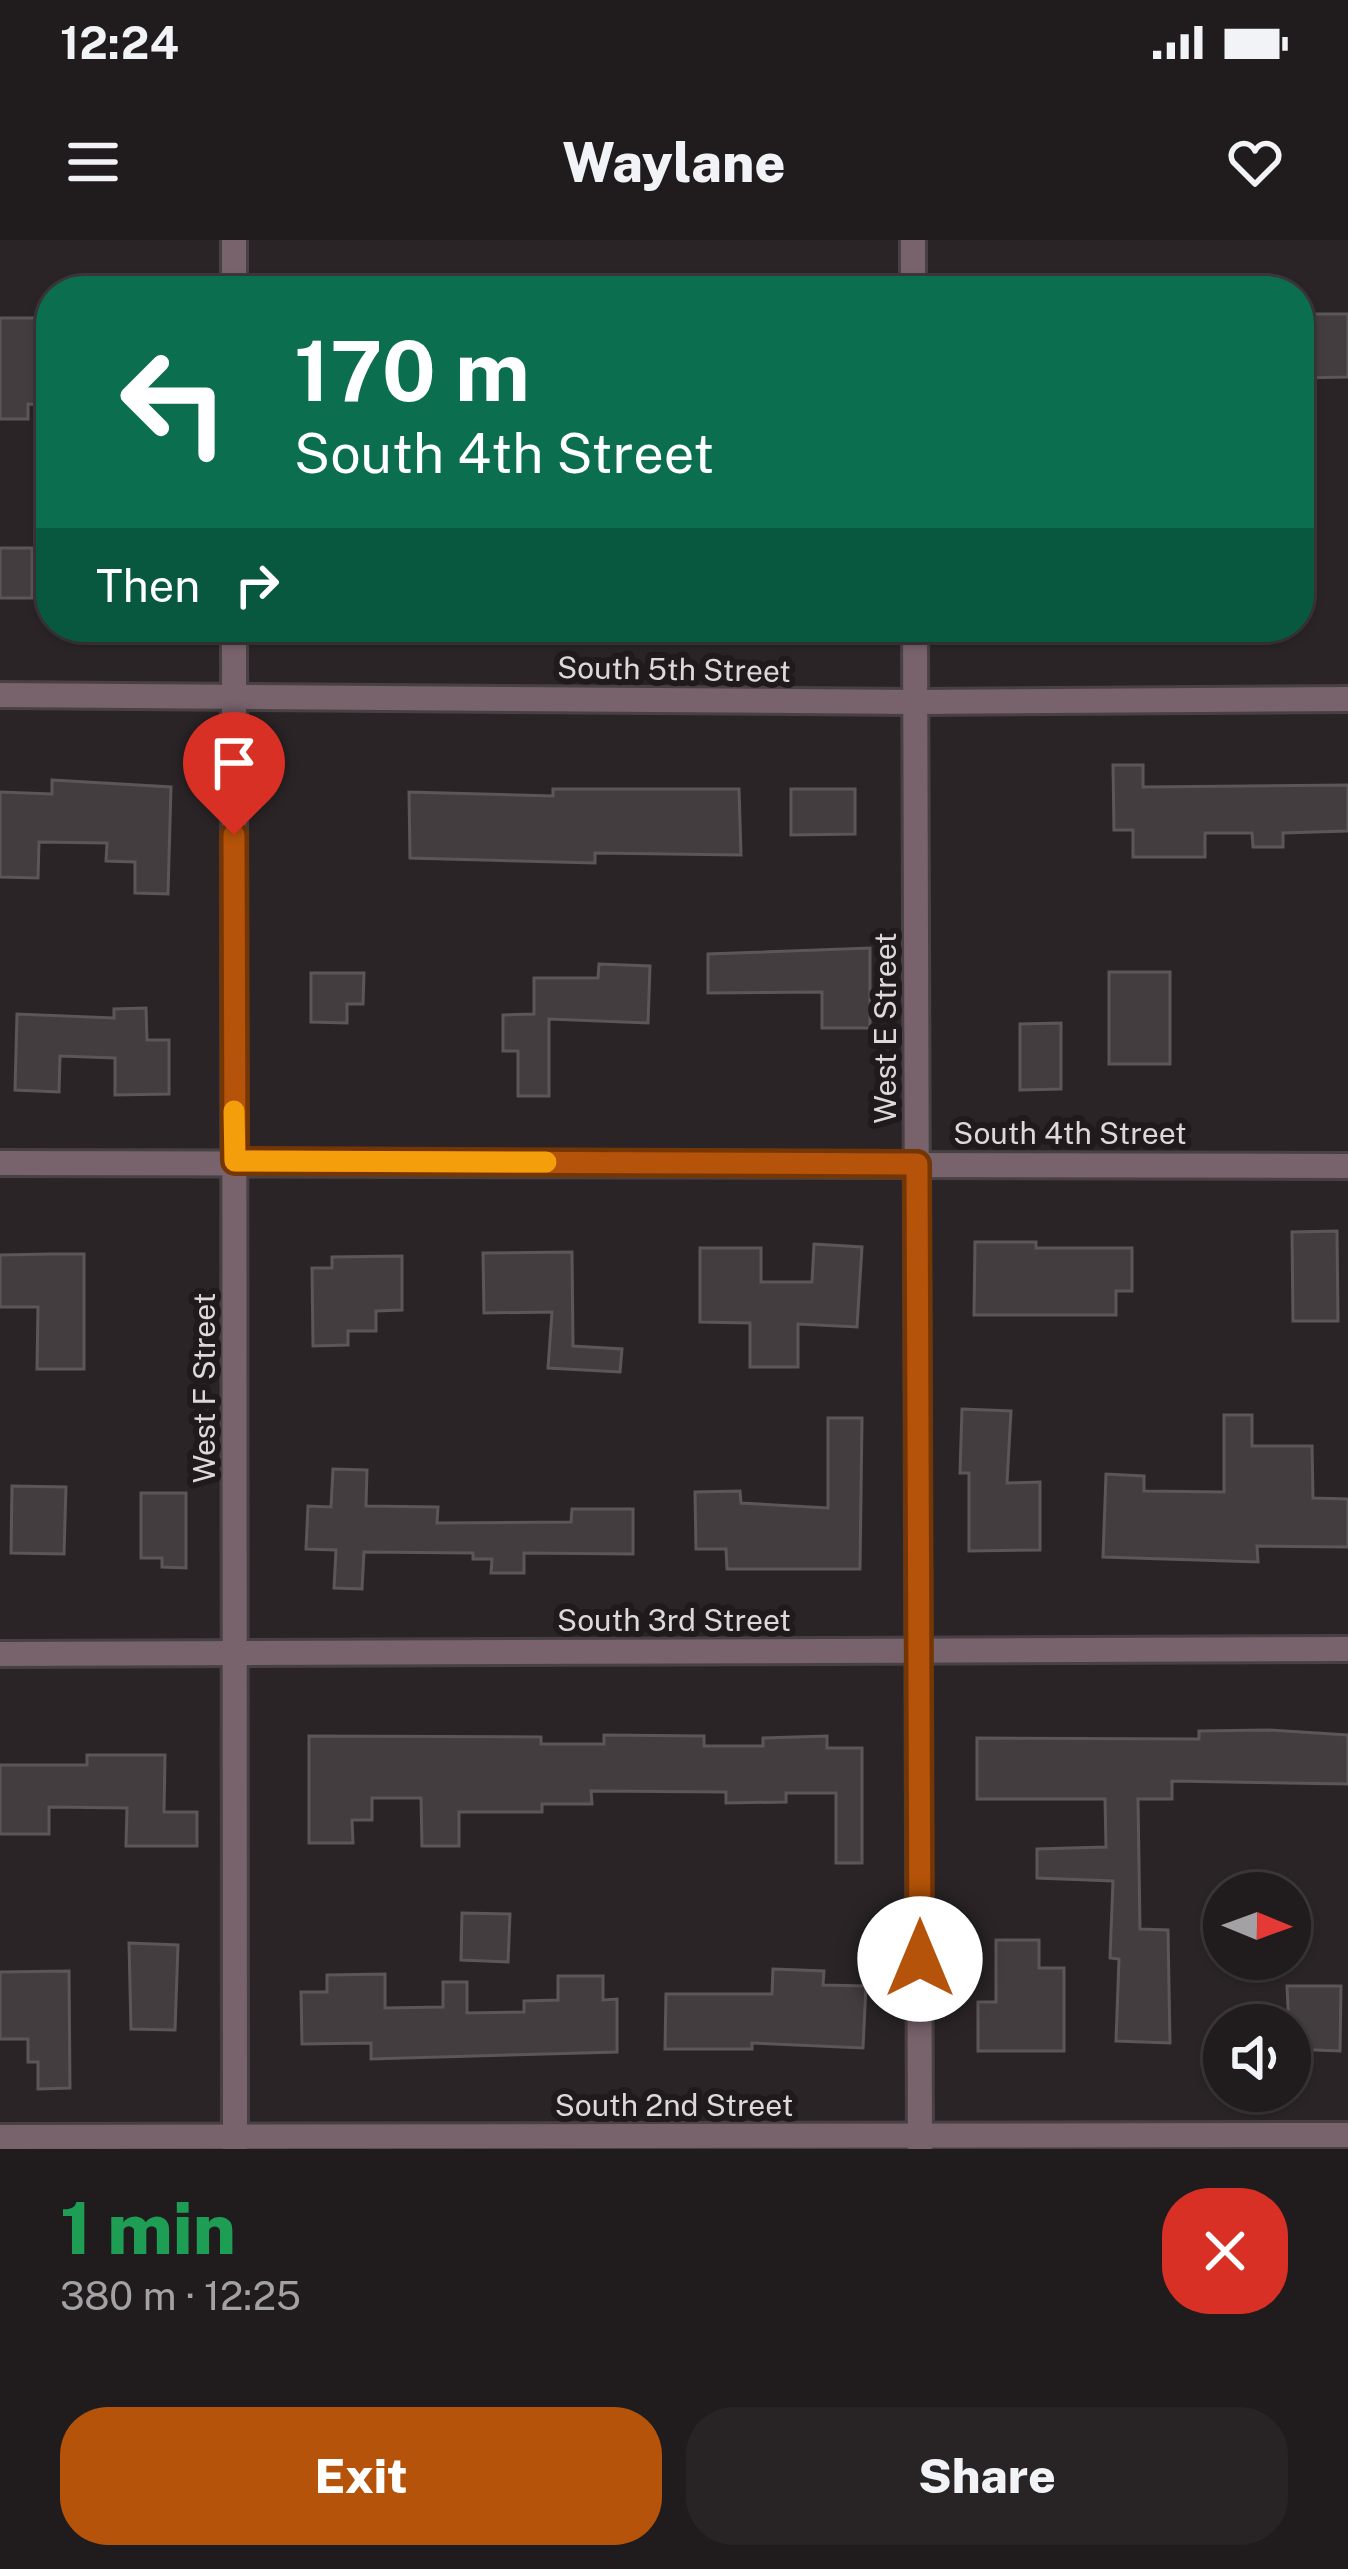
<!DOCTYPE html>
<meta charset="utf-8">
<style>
body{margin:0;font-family:"Public Sans",sans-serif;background:#282425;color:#f1f3f6;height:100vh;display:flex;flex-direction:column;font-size:45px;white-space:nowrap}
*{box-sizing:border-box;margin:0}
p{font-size:39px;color:#a2a1a3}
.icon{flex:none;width:66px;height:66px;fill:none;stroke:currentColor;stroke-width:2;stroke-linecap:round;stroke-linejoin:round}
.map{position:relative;height:1909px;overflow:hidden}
.side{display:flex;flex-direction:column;background:#201b1c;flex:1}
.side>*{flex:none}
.banner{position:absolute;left:36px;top:36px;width:1278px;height:366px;border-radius:48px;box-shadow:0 3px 9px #0004,0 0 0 3px #3d393b;background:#0b6e4f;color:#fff;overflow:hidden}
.needle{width:78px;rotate:91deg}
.tools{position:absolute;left:1203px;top:1632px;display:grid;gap:24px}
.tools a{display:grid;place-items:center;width:108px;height:108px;border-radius:50%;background:#201b1c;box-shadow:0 3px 9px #0004,0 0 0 3px #3d393b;font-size:60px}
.pin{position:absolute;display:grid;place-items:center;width:102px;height:102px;color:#fff;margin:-123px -51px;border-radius:50% 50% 50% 0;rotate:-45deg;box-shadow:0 0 12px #0007}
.pin .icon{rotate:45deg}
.me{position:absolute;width:132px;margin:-66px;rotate:0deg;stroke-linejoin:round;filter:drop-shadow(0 0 9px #0008)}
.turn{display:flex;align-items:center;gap:42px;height:252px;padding:0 60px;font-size:54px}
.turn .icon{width:156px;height:156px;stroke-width:2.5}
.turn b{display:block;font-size:84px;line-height:102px}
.then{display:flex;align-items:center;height:114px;padding:0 60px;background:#0003;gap:24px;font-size:45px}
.round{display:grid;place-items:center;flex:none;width:126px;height:126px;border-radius:48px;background:#282425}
.head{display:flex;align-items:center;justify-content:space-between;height:204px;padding:0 60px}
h1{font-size:72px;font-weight:800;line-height:90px;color:#1e9e55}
.primary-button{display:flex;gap:24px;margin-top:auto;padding:24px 60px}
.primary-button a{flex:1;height:138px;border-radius:48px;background:#b45309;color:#fff;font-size:48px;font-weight:800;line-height:138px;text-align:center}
.primary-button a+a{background:#282425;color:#f1f3f6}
.status{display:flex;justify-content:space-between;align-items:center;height:84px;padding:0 60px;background:#201b1c;direction:ltr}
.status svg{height:33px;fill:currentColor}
header{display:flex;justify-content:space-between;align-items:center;height:156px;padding:0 60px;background:#201b1c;font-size:54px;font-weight:800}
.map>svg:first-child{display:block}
.building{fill:#443d40;stroke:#5d5658;stroke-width:3}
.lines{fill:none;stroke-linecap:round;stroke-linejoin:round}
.street-casing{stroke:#474143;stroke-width:30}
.street{stroke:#78626b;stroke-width:24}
.route-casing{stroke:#753606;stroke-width:30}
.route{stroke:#b45309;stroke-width:21}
.slow{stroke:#f59e0b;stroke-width:21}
.labels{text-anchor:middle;stroke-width:12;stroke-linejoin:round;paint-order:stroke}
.street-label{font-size:30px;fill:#ddd8da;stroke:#201a1c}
</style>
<div class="status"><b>12:24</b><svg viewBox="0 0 49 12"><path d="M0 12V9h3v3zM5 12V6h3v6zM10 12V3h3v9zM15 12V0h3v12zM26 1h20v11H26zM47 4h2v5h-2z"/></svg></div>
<header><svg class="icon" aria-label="menu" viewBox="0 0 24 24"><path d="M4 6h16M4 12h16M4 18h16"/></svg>Waylane<svg class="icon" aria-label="heart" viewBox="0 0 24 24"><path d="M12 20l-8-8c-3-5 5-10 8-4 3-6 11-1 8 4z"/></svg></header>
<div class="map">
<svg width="1348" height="1909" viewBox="0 0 1348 1909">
<rect width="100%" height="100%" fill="#2a2426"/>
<g class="building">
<polygon points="1307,74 1348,74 1348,137 1299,138 1299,96 1307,96"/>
<polygon points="0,78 51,78 51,165 28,164 28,179 0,179"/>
<rect x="0" y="308" width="32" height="50"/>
<polygon points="1113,525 1143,525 1143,547 1348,545 1348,591 1283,593 1283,607 1253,607 1252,593 1205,593 1205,617 1133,617 1133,590 1114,590"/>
<polygon points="52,540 171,547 168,654 135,653 135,622 106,621 107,603 39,602 38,638 0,637 0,552 52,554"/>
<polygon points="553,549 739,549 741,615 595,613 595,623 410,618 409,552 553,556"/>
<polygon points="791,549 855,549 855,594 791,595"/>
<polygon points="870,708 870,788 822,788 822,752 708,753 708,714"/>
<polygon points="599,724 650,726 648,783 549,779 549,856 518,856 518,811 503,811 503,775 534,774 534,738 598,738"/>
<rect x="1109" y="732" width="61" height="92"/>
<polygon points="311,733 364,733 363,764 347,764 347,783 311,782"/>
<polygon points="146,768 147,800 169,800 169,854 115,855 115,818 60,816 59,852 15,850 17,774 114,778 114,769"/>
<polygon points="1061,783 1061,849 1020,850 1020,784"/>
<polygon points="1337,991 1338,1081 1293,1081 1292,992"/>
<polygon points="975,1002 1036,1002 1036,1008 1132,1008 1132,1051 1116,1051 1116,1075 974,1075"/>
<polygon points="814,1004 862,1007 857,1087 798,1084 798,1127 750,1127 750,1083 700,1082 700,1008 761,1008 761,1042 812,1042"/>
<polygon points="572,1012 573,1106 622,1109 620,1132 548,1128 552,1072 484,1073 483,1013"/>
<polygon points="50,1014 84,1014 84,1129 37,1129 38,1067 0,1067 0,1015"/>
<polygon points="402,1016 402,1070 376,1071 376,1091 348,1091 348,1105 313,1106 312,1028 332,1028 332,1017"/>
<polygon points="962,1169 1011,1171 1007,1243 1040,1242 1040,1310 969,1311 969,1233 960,1233"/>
<polygon points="1224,1175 1252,1175 1252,1206 1312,1206 1313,1258 1348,1259 1348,1307 1257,1306 1258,1322 1103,1317 1106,1234 1144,1236 1144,1251 1224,1252"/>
<polygon points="828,1178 862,1178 860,1329 727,1329 726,1309 696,1309 695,1252 740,1251 741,1263 828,1268"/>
<polygon points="333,1229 367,1230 366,1266 438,1267 437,1283 571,1282 572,1269 633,1269 633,1314 524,1313 524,1333 491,1333 492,1319 473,1319 473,1313 364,1312 362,1349 334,1348 336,1310 306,1309 308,1266 331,1267"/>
<polygon points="12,1246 66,1247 64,1314 11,1313"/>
<polygon points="141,1253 186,1253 186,1328 162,1327 162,1318 141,1318"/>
<polygon points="1269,1490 1348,1495 1348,1544 1172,1541 1172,1559 1138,1559 1140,1689 1168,1690 1170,1803 1116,1801 1119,1719 1110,1718 1113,1641 1037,1638 1037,1609 1106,1607 1105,1559 977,1559 977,1498 1199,1499 1199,1491"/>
<polygon points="604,1495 704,1496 704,1506 763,1506 763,1498 827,1496 827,1508 862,1508 862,1623 836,1623 836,1553 786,1553 786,1562 726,1563 726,1552 591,1551 592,1564 542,1564 542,1572 459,1572 459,1606 422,1606 421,1558 372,1558 372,1580 352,1580 353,1603 309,1603 309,1496 541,1497 541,1504 604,1504"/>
<polygon points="87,1515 165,1515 164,1572 197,1572 197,1606 126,1606 127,1568 49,1567 49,1594 0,1594 0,1525 87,1525"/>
<polygon points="462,1673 510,1674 508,1722 461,1720"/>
<polygon points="996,1700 1039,1700 1039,1728 1064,1728 1064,1811 978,1811 978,1762 996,1762"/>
<polygon points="129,1703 178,1705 175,1790 131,1789"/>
<polygon points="773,1729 824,1731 823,1745 866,1746 863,1808 752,1803 752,1809 665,1809 666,1754 772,1754"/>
<polygon points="69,1731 70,1848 38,1849 38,1822 28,1822 28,1799 0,1799 0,1732"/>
<polygon points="385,1734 385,1768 443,1767 443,1742 467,1742 467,1773 524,1772 524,1761 558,1760 558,1736 603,1736 603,1760 617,1759 617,1812 371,1819 371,1803 302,1804 301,1752 327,1752 327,1735"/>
<polygon points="1287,1746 1341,1746 1340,1811 1290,1809"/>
</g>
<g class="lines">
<g class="street-casing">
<g id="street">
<polyline points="234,0 234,51"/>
<polyline points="913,0 913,51"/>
<polyline points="234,387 235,1909"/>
<polyline points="915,387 920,1909"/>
<polyline points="0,455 915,462 1348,459"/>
<polyline points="0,923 1348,926"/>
<polyline points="0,1414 1348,1409"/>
<polyline points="0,1897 1348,1895"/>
</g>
</g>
<use href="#street" class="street"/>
</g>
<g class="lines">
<g class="route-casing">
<polyline id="route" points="234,595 235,921 917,924 920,1719"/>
</g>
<use href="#route" class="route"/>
<polyline class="slow" points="234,871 235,921 546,922"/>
</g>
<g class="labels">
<g class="street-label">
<text transform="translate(674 430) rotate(1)" y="10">South 5th Street</text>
<text transform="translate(886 788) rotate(-90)" y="10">West E Street</text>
<text x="1070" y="904">South 4th Street</text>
<text transform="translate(205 1148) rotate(-90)" y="10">West F Street</text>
<text x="674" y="1391">South 3rd Street</text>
<text x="674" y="1876">South 2nd Street</text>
</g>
</g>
</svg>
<div class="tools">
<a><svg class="needle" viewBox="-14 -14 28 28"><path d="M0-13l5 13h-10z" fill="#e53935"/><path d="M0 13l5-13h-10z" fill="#a2a1a3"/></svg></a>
<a><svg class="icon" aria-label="sound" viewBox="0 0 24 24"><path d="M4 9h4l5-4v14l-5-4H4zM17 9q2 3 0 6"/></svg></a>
</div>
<div class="pin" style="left:234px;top:595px;background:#d93025"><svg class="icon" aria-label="arrive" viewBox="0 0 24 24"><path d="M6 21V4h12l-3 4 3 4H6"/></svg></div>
<svg class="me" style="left:920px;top:1719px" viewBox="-20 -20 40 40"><circle r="19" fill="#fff"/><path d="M0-13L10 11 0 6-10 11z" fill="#b45309"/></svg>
<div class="banner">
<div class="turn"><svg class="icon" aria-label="left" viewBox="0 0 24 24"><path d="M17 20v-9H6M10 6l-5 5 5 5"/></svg><div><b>170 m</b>South 4th Street</div></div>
<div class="then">Then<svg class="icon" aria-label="right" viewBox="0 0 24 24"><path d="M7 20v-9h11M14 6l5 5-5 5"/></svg></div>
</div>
</div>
<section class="side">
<div class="head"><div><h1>1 min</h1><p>380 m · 12:25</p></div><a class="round" style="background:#d93025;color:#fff"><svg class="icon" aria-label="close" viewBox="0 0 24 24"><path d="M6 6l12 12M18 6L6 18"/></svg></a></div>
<div class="primary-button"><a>Exit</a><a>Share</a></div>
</section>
